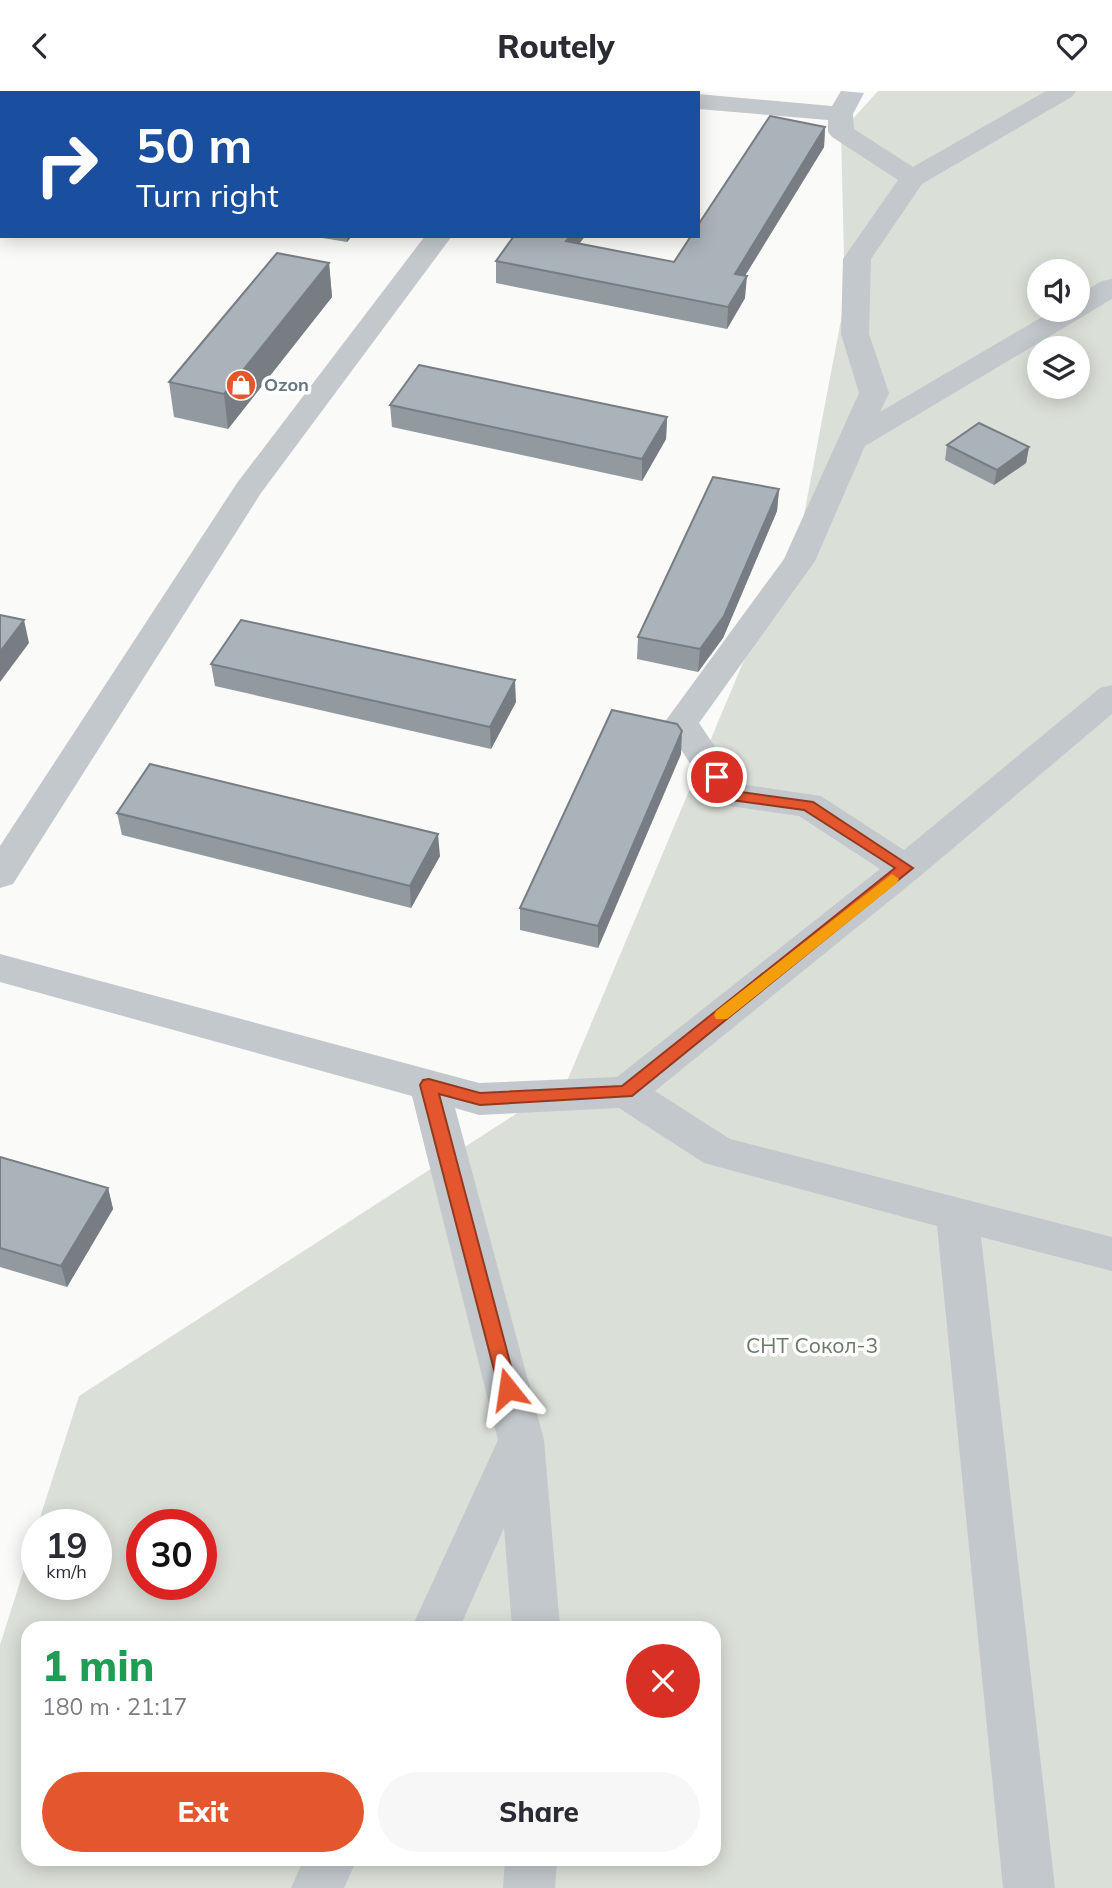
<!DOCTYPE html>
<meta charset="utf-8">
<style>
body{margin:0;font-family:Mulish,sans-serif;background:#f7f7f7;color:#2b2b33;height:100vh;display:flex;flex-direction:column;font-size:26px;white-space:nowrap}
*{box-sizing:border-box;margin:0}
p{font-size:23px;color:#7c7c81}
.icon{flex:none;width:38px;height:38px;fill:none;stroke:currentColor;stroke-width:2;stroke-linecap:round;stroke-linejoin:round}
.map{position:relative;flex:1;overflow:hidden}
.panel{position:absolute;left:21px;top:1530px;width:700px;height:245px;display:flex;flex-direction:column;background:#fff;border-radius:21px;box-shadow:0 4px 18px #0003}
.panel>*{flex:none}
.guide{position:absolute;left:0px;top:0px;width:700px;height:147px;box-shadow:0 4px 18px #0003;background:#1a4fa0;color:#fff;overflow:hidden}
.fabs{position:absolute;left:1027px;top:168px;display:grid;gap:14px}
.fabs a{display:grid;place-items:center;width:63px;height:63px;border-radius:50%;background:#fff;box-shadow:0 4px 18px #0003;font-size:35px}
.speed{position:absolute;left:21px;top:1418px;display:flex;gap:14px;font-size:35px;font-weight:700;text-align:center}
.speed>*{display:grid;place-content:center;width:91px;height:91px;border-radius:50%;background:#fff;box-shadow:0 4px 18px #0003;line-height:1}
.speed small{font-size:18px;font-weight:400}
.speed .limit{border:10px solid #d22;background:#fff;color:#111}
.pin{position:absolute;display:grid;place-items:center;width:60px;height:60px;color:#fff;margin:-30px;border:4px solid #fff;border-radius:50%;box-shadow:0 2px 7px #0007}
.me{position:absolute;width:77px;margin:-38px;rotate:345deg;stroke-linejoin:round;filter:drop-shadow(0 0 5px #0008)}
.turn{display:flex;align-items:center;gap:24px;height:147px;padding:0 21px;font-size:32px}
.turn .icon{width:91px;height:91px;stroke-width:2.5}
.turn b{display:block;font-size:49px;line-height:60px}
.round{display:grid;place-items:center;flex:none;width:74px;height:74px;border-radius:37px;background:#f7f7f7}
.head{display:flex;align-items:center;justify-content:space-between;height:119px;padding:0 21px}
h1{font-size:42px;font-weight:800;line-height:52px;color:#1e9e55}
.button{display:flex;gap:14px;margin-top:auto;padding:14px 21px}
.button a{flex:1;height:80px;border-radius:42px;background:#e4572e;color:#fff;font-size:28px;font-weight:800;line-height:80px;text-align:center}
.button a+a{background:#f7f7f7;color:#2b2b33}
header{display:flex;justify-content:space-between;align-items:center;height:91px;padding:0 21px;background:#fff;font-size:32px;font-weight:800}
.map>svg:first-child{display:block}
.green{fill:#dadfd7;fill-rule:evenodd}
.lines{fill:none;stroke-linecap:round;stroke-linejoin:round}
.minor{fill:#c3c8cc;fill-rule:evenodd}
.wall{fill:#929a9f}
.shaded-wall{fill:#777d82}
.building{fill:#aab3b9;stroke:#777d82;stroke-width:2}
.route{fill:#e4572e;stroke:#94391e;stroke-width:2}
.slow{fill:#f59e0b}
.labels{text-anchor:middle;stroke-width:7;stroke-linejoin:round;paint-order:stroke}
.far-poi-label{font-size:18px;font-weight:bold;fill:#657683;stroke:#fff;text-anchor:start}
.park-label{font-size:21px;fill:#687a64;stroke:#fff}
</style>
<header><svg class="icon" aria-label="back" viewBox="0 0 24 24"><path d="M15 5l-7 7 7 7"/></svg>Routely<svg class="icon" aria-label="heart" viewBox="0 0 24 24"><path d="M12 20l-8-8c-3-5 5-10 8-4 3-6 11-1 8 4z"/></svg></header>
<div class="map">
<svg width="1112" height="1797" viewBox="0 0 1112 1797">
<rect width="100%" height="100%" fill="#fafaf8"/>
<path class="green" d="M878,0H1112V1797H0V1554L37,1437V1493H96V1433H38L79,1305L567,990L803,429L845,208L841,41ZM1040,180H1078V219H1040ZM1040,257H1078V296H1040ZM142,1433H201V1493H142ZM28,1536H714V1768H28Z"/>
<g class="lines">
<g class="minor">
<polygon points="535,0 559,0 534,2"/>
<polygon points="572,0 615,0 616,2 573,2"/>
<polygon points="841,0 864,2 853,23 854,38 913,76 1046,0 1076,0 1073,5 922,93 871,168 869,243 889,302 880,321 1054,219 1078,219 1078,204 1102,190 1112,188 1112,208 865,355 815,470 699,632 740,693 821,705 904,759 1100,597 1112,594 1112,623 919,786 655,1000 730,1048 1112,1146 1112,1180 981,1146 1055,1797 1003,1797 937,1135 704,1072 619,1017 479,1024 455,1017 544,1349 560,1536 512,1536 504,1437 460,1536 412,1536 498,1349 412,1005 0,891 0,863 479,992 617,986 880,778 799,725 716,713 664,632 784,468 859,302 841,243 843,168 898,89 832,46 828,41 828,29 698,18 698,3 832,15"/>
<polygon points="425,145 452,145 261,402 13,793 0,797 0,755 237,392"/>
<polygon points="304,1768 357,1768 344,1797 291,1797"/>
<polygon points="505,1768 557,1768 555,1797 503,1797"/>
</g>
</g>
<g class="wall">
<polygon points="355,0 459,0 458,2 366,2"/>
<polygon points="825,36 824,56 745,185 745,207 727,238 496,192 496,170 514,145 585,145 579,153 674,171"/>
<polygon points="310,145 352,145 347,151"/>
<polygon points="329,172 332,206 228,338 174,326 169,291"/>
<polygon points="390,314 667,326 666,348 642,390 392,336"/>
<polygon points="947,354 1029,356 1026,372 994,394 945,369"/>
<polygon points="779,398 777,420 723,547 698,581 637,568 638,546"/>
<polygon points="211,573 516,611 491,658 215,595"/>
<polygon points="681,663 598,857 520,839 520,817"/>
<polygon points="117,722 440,765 411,817 122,744"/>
<polygon points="0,1066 108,1097 113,1118 67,1196 0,1176"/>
</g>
<g class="shaded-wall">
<polygon points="443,0 459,0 458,2 442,2"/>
<polygon points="825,36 824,56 733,204 735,183"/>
<polygon points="347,145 352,145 347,151"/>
<polygon points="570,145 585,145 566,171 566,150"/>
<polygon points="329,172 332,206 228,338 224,303"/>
<polygon points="747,185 745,207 727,238 728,216"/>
<polygon points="667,326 666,348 642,390 642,368"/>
<polygon points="1029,356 1026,372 994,394 997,379"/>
<polygon points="779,398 777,420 723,547 698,581 700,558"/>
<polygon points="24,529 29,552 0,591 0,561"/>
<polygon points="515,589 516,611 491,658 490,636"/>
<polygon points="682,640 681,663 598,857 598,835"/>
<polygon points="438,743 440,765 411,817 410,795"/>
<polygon points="108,1097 113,1118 67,1196 61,1175"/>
</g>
<g class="building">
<polygon points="382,0 443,0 442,2 381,2"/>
<polygon points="770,25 825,36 735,183 747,185 728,216 496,170 514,145 570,145 566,150 674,171 691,145 698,145 698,134"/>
<polygon points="277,162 329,172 224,303 169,291"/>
<polygon points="419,274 667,326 642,368 390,314"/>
<polygon points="979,332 1029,356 997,379 947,354"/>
<polygon points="713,386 779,398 724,525 700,558 638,546"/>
<polygon points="0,524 24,529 0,561"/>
<polygon points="241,529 515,589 490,636 211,573"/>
<polygon points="612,619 677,633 682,640 598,835 520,817"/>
<polygon points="150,673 438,743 410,795 117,722"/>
<polygon points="0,1066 108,1097 61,1175 0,1157"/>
</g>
<polygon class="route" points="717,681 722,683 734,700 813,711 913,777 632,1005 480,1014 439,1003 517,1298 514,1304 508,1306 501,1304 499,1298 420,994 423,989 429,988 480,1002 622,995 895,777 804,719 724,708 710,686"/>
<polygon class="slow" points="892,783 899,788 897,792 727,928 716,928 714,924 716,920"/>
<defs>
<g id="shop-disc" transform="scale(1.575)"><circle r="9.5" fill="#e4572e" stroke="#fff"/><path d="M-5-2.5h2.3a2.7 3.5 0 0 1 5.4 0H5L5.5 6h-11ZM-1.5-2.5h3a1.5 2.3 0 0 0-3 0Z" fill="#fff"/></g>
</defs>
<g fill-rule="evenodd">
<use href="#shop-disc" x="241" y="294"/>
</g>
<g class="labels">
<g class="far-poi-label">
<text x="264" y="300">Ozon</text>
</g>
<g class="park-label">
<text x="812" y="1262">СНТ Сокол-3</text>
</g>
</g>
</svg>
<div class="fabs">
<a><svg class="icon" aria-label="sound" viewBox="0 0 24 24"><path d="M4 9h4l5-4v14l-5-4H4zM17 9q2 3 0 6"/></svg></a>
<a><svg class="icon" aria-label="layers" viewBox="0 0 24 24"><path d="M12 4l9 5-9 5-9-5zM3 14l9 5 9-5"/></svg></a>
</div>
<div class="speed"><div>19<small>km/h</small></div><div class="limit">30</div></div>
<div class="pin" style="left:717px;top:686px;background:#d93025"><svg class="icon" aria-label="arrive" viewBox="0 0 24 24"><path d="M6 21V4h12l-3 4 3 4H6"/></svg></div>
<svg class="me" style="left:508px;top:1298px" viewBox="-20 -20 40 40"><path d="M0-17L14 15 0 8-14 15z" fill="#e4572e" stroke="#fff" stroke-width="4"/></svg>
<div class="guide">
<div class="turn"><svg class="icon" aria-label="right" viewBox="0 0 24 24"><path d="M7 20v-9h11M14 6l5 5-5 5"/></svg><div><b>50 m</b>Turn right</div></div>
</div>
<section class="panel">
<div class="head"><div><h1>1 min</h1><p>180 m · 21:17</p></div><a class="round" style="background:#d93025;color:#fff"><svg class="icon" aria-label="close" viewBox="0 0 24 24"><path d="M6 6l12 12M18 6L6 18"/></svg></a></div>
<div class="button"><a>Exit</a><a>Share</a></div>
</section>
</div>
